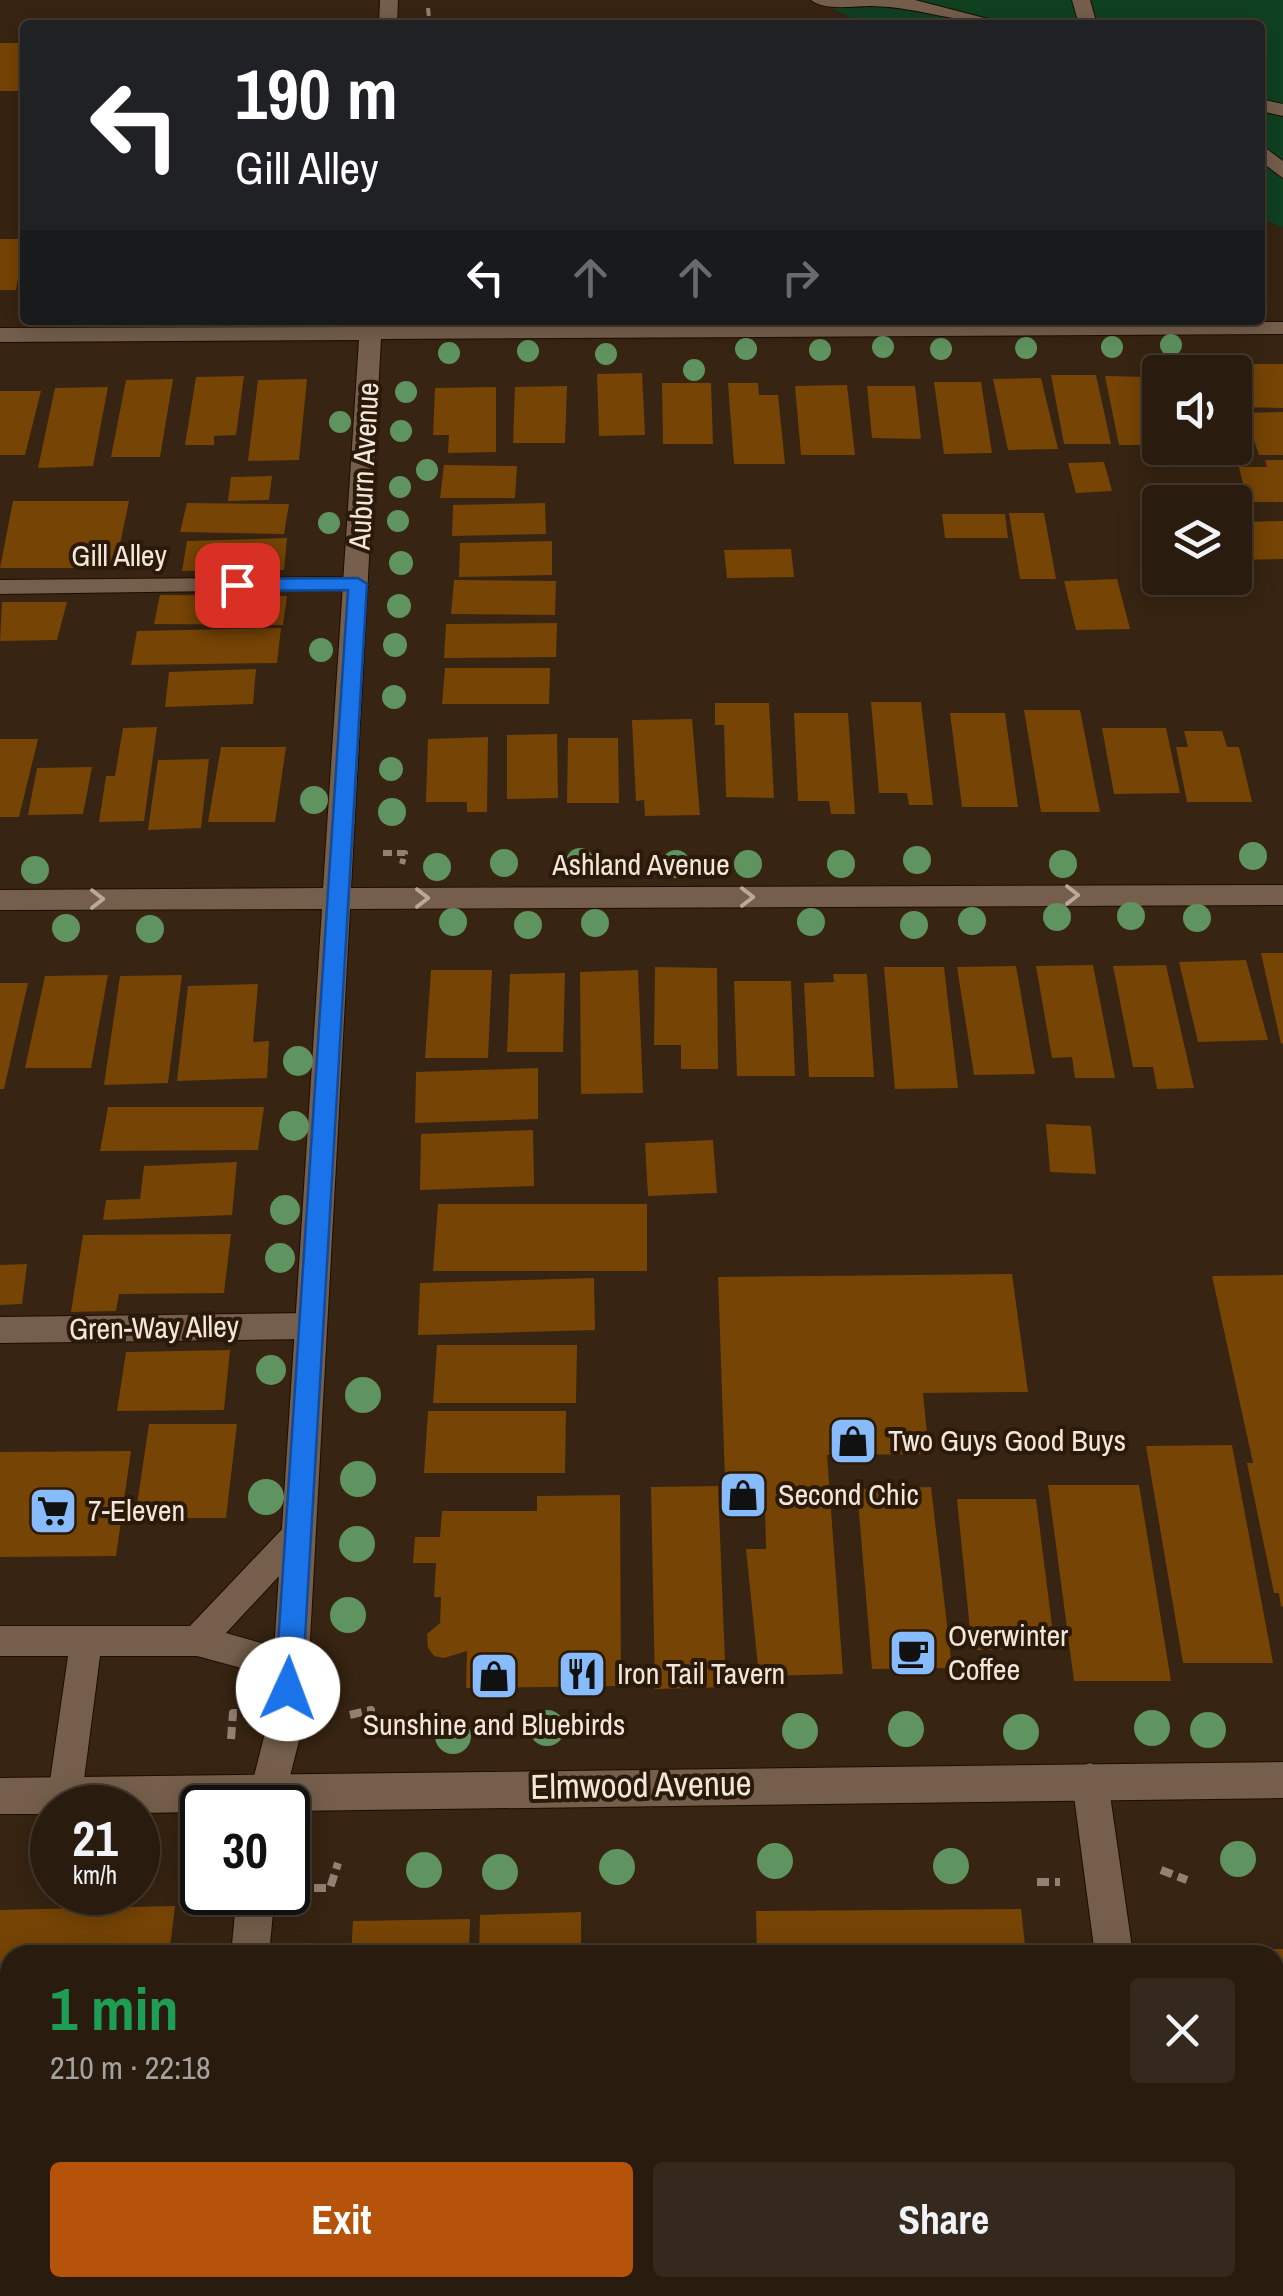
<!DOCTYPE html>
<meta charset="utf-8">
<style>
body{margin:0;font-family:"Archivo Narrow",sans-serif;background:#35281c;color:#f1f3f6;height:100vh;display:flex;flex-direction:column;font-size:38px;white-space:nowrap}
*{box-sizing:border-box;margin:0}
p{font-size:32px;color:#a5a19e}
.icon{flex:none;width:55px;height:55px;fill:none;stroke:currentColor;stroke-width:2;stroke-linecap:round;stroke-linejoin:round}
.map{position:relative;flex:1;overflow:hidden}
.panel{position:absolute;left:0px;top:1945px;width:1285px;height:352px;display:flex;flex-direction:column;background:#291b0e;border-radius:30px 30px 0 0;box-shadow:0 5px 25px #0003,0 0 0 2px #45392e}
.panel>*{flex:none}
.banner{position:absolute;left:20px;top:20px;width:1245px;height:305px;border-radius:10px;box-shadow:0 5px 25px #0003,0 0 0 2px #45392e;background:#202124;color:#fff;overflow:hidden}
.fabs{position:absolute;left:1142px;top:355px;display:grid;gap:20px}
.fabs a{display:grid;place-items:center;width:110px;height:110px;border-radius:10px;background:#291b0e;box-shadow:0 5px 25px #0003,0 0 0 2px #45392e;font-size:50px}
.speed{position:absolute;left:30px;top:1785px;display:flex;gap:20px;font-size:50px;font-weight:700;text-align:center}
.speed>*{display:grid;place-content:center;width:130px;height:130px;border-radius:50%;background:#291b0e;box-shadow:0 5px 25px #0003,0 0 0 2px #45392e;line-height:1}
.speed small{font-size:25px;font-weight:400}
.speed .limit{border:5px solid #111;border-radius:15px;background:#fff;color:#111}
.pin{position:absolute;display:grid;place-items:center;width:85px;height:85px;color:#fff;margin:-42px;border-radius:20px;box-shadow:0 5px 15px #0006}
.me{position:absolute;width:110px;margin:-55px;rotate:2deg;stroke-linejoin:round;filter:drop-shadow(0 0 8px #0008)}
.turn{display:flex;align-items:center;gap:35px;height:210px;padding:0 50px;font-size:45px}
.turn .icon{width:130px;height:130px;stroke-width:2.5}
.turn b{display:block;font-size:70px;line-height:85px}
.lanes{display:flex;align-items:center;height:95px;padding:0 50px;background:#0003;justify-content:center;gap:50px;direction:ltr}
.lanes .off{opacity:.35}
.round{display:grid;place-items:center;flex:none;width:105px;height:105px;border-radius:10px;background:#35281c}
.overview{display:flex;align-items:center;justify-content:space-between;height:170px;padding:0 50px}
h1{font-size:60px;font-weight:700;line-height:75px;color:#1e9e55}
.button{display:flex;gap:20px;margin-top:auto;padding:20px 50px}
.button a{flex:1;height:115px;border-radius:10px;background:#b45309;color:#fff;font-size:40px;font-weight:700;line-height:115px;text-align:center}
.button a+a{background:#35281c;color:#f1f3f6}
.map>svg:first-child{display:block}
.green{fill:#0f4121}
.building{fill:#764405}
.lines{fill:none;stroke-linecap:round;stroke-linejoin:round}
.lane-casing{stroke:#1d0d00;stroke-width:2}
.street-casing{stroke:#1d0d00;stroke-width:2}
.secondary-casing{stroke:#1d0d00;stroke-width:2}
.path-far2{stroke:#928273;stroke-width:4;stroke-dasharray:8 4;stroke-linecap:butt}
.path-far1{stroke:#928273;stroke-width:6;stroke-dasharray:9 5;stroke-linecap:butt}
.path{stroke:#928273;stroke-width:8;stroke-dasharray:12 6;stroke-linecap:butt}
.lane{fill:#755f4c;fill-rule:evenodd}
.street{fill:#755f4c;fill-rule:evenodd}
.secondary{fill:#755f4c;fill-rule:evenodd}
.tree{fill:#5f935f}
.oneway{stroke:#baa99b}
.route{fill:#1a73e8;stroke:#114b97;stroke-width:2.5}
.labels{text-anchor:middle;stroke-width:8;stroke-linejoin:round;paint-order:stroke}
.street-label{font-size:30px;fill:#f3e6db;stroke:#2c1a09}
.poi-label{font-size:30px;fill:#f3e6db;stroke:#2c1a09;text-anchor:start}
.near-street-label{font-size:35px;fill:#f3e6db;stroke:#2c1a09}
</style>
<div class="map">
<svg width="1283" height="2296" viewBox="0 0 1283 2296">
<rect width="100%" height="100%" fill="#372412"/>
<polygon class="green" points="814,0 1283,0 1283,228 1260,217 1260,25 866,25"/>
<g class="building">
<polygon points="0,43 25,43 25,74 19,91 0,91"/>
<polygon points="0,239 25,239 16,290 0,290"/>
<polygon points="1239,364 1283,364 1283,408 1235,407 1235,391 1246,391"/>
<polygon points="642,373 645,435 599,436 597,374"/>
<polygon points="1051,375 1096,375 1111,444 1064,444"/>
<polygon points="244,376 236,435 214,436 214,445 185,445 196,377"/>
<polygon points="1105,376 1152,377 1160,413 1160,445 1119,445"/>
<polygon points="1041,378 1058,449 1008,450 993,379"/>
<polygon points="173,379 160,457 111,457 126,380"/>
<polygon points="307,379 299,460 248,461 258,380"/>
<polygon points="934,382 981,382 992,453 944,454"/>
<polygon points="662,383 711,383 713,444 663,444"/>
<polygon points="728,383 758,383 759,395 778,395 785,464 734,464"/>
<polygon points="847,385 855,455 801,455 795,386"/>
<polygon points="567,386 565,443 513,443 515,387"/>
<polygon points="867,386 915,386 921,439 872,438"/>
<polygon points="108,387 93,466 38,468 55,388"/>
<polygon points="496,387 496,452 448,453 449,435 433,435 435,388"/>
<polygon points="0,391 41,391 25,455 0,455"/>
<polygon points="1283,412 1283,455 1259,455 1253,437 1235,437 1235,413"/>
<polygon points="1265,460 1283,460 1283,502 1225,502 1220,483 1243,483 1239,467 1267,467"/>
<polygon points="1104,462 1112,491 1076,493 1068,463"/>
<polygon points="444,465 517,466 515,498 440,498"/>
<polygon points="272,476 269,500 228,501 231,477"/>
<polygon points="13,501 129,501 115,568 0,568"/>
<polygon points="187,503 289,504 284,534 180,532"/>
<polygon points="545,503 546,534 452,536 453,505"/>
<polygon points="1009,513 1044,513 1056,579 1020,579"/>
<polygon points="942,514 1005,514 1008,538 945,538"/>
<polygon points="1283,521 1283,559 1235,560 1235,522"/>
<polygon points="1142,524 1160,524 1160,562 1152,562"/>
<polygon points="287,538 284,570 182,571 187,541"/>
<polygon points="552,541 552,575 459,577 460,543"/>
<polygon points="791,549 794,577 727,578 724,550"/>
<polygon points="1117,579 1130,629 1076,630 1064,581"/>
<polygon points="454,580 556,581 555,615 451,614"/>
<polygon points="160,595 287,596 283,625 154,624"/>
<polygon points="2,602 67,602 57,640 0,641"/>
<polygon points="557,623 556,657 444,658 446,624"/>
<polygon points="281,628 277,663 131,665 137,631"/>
<polygon points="445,668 550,668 549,704 442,704"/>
<polygon points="256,669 253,704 165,707 169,672"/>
<polygon points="871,702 921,702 933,805 909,805 907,793 879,793"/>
<polygon points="715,703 769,703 774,798 726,797 724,725 715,725"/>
<polygon points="1024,710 1080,710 1100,812 1041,812"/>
<polygon points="794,713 848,713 855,814 831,814 829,801 798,801"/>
<polygon points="950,713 1005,713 1018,807 962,807"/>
<polygon points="692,719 700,815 645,816 644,800 636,801 632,720"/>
<polygon points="157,727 144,821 99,822 106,776 115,776 123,728"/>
<polygon points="1102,728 1166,728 1180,793 1114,794"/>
<polygon points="1184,731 1222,731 1227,747 1239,747 1252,802 1187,802 1176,747 1188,747"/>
<polygon points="557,734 558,798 507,799 507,735"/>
<polygon points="488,737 487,812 467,812 467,802 426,802 428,739"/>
<polygon points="568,738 618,738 619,803 567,803"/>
<polygon points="0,739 38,739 19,817 0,817"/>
<polygon points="221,747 286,747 275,822 208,822"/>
<polygon points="209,759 201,828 148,830 158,760"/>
<polygon points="92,767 83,814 28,815 37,768"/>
<polygon points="1261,953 1283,953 1283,1043 1281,1044"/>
<polygon points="1246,960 1268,1040 1198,1042 1179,962"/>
<polygon points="1093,965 1115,1078 1075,1078 1072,1057 1052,1058 1036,966"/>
<polygon points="1166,965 1194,1088 1157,1089 1153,1067 1133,1067 1113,966"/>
<polygon points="1016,966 1035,1074 974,1075 957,967"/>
<polygon points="655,967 717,968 718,1069 681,1069 681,1045 654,1045"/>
<polygon points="884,967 944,967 958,1088 895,1089"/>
<polygon points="431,970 492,970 488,1058 425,1058"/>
<polygon points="638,970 643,1093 581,1094 580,972"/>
<polygon points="565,973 563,1052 507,1052 510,974"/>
<polygon points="833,974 867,974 874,1077 809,1077 804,983 834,982"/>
<polygon points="108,975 91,1068 25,1068 45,976"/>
<polygon points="182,975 168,1083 104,1085 120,976"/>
<polygon points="734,981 791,981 795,1076 737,1076"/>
<polygon points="0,983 28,983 4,1089 0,1089"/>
<polygon points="258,984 253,1042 269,1041 267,1078 177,1081 188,986"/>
<polygon points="538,1068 538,1119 415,1123 416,1072"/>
<polygon points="108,1107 264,1107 258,1150 100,1151"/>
<polygon points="1046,1124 1091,1126 1096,1174 1050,1172"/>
<polygon points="533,1130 534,1186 420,1190 421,1134"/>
<polygon points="713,1140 717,1193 648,1196 645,1143"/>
<polygon points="237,1162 232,1215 103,1220 106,1200 140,1199 144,1166"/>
<polygon points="438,1204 647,1204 647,1271 433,1271"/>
<polygon points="231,1234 224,1293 119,1294 116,1311 71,1312 83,1235"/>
<polygon points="27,1264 22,1304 0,1305 0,1265"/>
<polygon points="1012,1274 1028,1392 923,1393 929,1454 827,1455 843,1674 759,1676 746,1549 766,1549 765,1508 726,1508 718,1277"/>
<polygon points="1283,1275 1283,1606 1281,1607 1279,1593 1274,1593 1247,1463 1253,1463 1212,1276"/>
<polygon points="594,1278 595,1330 418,1335 420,1283"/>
<polygon points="437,1345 577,1345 576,1403 433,1403"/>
<polygon points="230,1350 224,1410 117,1411 126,1352"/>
<polygon points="428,1411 566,1411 565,1473 424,1473"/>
<polygon points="149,1424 237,1424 226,1518 135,1518"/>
<polygon points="1232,1445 1273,1663 1183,1663 1146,1446"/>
<polygon points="131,1451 116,1556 0,1557 0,1452"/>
<polygon points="1048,1485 1139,1485 1171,1681 1074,1681"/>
<polygon points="718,1486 726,1687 655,1689 651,1487"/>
<polygon points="931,1487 952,1668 872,1669 857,1489"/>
<polygon points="620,1495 621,1686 466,1688 467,1651 444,1658 434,1656 428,1648 427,1634 440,1623 441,1597 434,1597 436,1563 413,1563 415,1537 440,1537 442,1511 537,1511 537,1496"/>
<polygon points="957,1499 1036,1499 1055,1649 972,1650"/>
<polygon points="175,1906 169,1955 10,1955 10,2131 0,2131 0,1910"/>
<polygon points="1021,1909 1026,1955 757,1955 756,1911"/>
<polygon points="581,1912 581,1955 479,1955 480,1915"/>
<polygon points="470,1919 469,1955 351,1955 353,1921"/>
<polygon points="1240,1949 1283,1949 1283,2141 1275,2141 1275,1955 1241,1955"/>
<polygon points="903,2288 1060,2288 1061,2296 903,2296"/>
</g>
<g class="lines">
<g class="lane-casing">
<g id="lane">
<polygon points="358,577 369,584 366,589 0,594 0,580"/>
<polygon points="309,1313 319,1317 324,1326 319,1335 309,1339 0,1343 0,1317"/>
<polygon points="297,1521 308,1525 313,1535 308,1545 226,1633 300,1654 305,1665 300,1676 289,1681 197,1656 100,1656 82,1795 75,1808 53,1807 48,1795 68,1656 0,1656 0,1626 190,1626 286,1525"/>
<polygon points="10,2234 10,2272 0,2273 0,2235"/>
</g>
</g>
<g class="street-casing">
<g id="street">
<polygon points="380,0 398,0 397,25 379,25"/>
<polygon points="1260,144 1283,161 1283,178 1260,161"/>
<polygon points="360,320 382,320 381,326 1283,322 1283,334 381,339 351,888 1283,885 1283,905 350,909 306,1713 282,1808 246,1808 270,1713 322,909 0,910 0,890 323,888 359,340 0,342 0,328 360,327"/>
<polygon points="1090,1763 1103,1768 1108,1781 1133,1955 1095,1955 1072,1781 1077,1768"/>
<polygon points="237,1892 275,1892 269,1955 231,1955"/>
<polygon points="197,2288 239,2288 238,2296 196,2296"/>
<polygon points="1141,2288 1183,2288 1184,2296 1142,2296"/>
</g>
</g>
<g class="secondary-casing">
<g id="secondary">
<path d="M811,0H915L1011,25C964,25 919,7 872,6C854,6 824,11 811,0Z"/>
<polygon points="1072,0 1090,0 1097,25 1079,25"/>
<polygon points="1260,99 1283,104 1283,116 1260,111"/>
<polygon points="1283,1762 1283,1798 288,1811 202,1808 202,1812 138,1813 138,1808 52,1808 52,1814 0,1814 0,1778"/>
</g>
</g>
<polyline class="path-far2" points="428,8 429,18"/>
<polyline class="path-far1" points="383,853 405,853 402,864"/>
<g class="path">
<polyline points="350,1715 371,1710 370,1739"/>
<polyline points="231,1739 233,1713 248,1713"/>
<polyline points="202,1863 196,1889 202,1889"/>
<polyline points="1161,1870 1187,1880"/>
<polyline points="1037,1882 1060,1882"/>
<polyline points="314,1888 330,1888 338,1863"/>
</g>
<use href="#lane" class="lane"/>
<use href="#street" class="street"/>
<use href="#secondary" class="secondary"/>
</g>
<g class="tree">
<circle cx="1171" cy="345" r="11"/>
<circle cx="883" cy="347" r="11"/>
<circle cx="1112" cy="347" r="11"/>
<circle cx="1026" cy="348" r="11"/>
<circle cx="746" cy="349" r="11"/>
<circle cx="941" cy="349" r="11"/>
<circle cx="820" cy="350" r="11"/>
<circle cx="528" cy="351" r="11"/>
<circle cx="449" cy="353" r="11"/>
<circle cx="606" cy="354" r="11"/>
<circle cx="694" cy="370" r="11"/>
<circle cx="406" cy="392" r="11"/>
<circle cx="340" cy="422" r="11"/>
<circle cx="401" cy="431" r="11"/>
<circle cx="427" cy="470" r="11"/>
<circle cx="400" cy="487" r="11"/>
<circle cx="398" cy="521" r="11"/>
<circle cx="329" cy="523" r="11"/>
<circle cx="401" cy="563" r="12"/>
<circle cx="399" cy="606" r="12"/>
<circle cx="395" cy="645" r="12"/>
<circle cx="321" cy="650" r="12"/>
<circle cx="394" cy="697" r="12"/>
<circle cx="391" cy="769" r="12"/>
<circle cx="314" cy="800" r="14"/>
<circle cx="392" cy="812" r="14"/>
<circle cx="1253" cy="856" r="14"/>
<circle cx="917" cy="860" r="14"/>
<circle cx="580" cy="862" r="14"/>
<circle cx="504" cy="863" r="14"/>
<circle cx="676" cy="864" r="14"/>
<circle cx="748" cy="864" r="14"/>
<circle cx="841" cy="864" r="14"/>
<circle cx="1063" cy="864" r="14"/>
<circle cx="437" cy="867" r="14"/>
<circle cx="35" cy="870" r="14"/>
<circle cx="1131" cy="916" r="14"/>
<circle cx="1057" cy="917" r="14"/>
<circle cx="1197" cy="918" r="14"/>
<circle cx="972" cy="921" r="14"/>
<circle cx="453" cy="922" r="14"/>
<circle cx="811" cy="922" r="14"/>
<circle cx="595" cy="923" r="14"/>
<circle cx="528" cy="925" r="14"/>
<circle cx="914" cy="925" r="14"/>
<circle cx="66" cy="928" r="14"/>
<circle cx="150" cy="929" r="14"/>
<circle cx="298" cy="1061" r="15"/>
<circle cx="294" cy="1126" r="15"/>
<circle cx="285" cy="1210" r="15"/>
<circle cx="280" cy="1258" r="15"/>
<circle cx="271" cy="1370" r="15"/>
<circle cx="363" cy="1395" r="18"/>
<circle cx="358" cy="1479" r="18"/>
<circle cx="266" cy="1497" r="18"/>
<circle cx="357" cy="1544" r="18"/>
<circle cx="348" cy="1615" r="18"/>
<circle cx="547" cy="1728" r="18"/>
<circle cx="1152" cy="1728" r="18"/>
<circle cx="906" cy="1729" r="18"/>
<circle cx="1208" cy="1730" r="18"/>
<circle cx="800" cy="1731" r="18"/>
<circle cx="1021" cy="1732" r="18"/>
<circle cx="453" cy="1736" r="18"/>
<circle cx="1238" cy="1859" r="18"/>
<circle cx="775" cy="1861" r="18"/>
<circle cx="951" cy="1866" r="18"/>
<circle cx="617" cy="1867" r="18"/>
<circle cx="424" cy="1870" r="18"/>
<circle cx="500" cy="1872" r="18"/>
</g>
<defs><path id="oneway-chevron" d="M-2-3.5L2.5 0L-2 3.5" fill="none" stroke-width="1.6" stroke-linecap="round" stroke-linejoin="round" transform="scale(2.5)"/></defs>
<g class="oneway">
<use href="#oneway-chevron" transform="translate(1072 895)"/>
<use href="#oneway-chevron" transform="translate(747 897)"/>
<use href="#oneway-chevron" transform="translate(422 898)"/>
<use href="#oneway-chevron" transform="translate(97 899)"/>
</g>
<polygon class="route" points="358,578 367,584 302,1689 298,1698 288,1702 279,1698 275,1689 348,590 237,591 228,585 237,579"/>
<defs>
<g id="shop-square" transform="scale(2.5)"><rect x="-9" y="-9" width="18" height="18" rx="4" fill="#87bbfb" stroke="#2c1a09"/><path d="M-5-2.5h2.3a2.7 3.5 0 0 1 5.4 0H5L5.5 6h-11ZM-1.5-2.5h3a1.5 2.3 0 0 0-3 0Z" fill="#111"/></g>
<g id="supermarket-square" transform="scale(2.5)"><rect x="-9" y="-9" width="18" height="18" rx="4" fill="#87bbfb" stroke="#2c1a09"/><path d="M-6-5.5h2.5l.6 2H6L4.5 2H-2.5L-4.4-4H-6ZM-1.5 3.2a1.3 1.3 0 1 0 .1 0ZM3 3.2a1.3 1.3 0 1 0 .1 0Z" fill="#111"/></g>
<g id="cafe-square" transform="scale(2.5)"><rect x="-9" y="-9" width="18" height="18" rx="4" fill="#87bbfb" stroke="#2c1a09"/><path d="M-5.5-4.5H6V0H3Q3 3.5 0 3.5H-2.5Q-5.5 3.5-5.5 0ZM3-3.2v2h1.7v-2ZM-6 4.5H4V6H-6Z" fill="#111"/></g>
<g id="restaurant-square" transform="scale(2.5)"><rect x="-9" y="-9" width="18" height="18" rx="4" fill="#87bbfb" stroke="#2c1a09"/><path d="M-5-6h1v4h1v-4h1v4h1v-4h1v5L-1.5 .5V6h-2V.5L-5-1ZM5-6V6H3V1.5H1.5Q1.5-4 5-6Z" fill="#111"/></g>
</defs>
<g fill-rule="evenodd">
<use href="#shop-square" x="853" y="1441"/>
<use href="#shop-square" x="743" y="1495"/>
<use href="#supermarket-square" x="53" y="1511"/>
<use href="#cafe-square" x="913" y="1653"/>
<use href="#restaurant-square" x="582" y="1674"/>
<use href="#shop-square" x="494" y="1676"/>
</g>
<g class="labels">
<g class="street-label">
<text transform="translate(364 466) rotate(-87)" y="10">Auburn Avenue</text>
<text x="119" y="566">Gill Alley</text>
<text x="641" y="875">Ashland Avenue</text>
<text transform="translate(154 1328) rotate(-1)" y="10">Gren-Way Alley</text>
</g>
<g class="poi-label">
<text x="888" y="1451">Two Guys Good Buys</text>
<text x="778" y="1505">Second Chic</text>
<text x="88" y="1521">7-Eleven</text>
<text x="948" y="1646">Overwinter<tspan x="948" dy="34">Coffee</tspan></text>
<text x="617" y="1684">Iron Tail Tavern</text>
<text x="494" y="1735" text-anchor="middle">Sunshine and Bluebirds</text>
</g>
<g class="near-street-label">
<text transform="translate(641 1785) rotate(-1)" y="12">Elmwood Avenue</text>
</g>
</g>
</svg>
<div class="fabs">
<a><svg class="icon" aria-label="sound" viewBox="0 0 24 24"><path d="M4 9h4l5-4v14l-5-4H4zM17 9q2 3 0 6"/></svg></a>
<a><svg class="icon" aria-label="layers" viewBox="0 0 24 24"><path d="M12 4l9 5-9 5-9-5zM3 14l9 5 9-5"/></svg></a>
</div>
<div class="speed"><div>21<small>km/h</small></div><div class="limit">30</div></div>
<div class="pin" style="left:237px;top:585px;background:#d93025"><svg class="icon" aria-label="arrive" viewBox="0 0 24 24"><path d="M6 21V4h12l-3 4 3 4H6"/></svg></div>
<svg class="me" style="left:288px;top:1689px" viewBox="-20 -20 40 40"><circle r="19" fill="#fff"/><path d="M0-13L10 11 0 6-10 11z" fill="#1a73e8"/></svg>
<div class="banner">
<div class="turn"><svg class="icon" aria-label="left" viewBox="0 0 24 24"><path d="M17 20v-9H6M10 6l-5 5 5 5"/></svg><div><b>190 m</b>Gill Alley</div></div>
<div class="lanes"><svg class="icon" aria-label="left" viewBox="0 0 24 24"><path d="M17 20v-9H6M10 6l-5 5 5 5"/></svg><svg class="icon off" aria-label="ahead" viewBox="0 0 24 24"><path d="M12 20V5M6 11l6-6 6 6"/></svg><svg class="icon off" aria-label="ahead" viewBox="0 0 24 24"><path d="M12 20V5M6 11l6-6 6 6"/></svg><svg class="icon off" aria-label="right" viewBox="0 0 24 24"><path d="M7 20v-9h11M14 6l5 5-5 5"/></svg></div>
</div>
<section class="panel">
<div class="overview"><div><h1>1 min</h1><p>210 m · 22:18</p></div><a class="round"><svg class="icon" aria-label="close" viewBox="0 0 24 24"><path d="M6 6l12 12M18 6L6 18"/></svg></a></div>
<div class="button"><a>Exit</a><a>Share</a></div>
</section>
</div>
